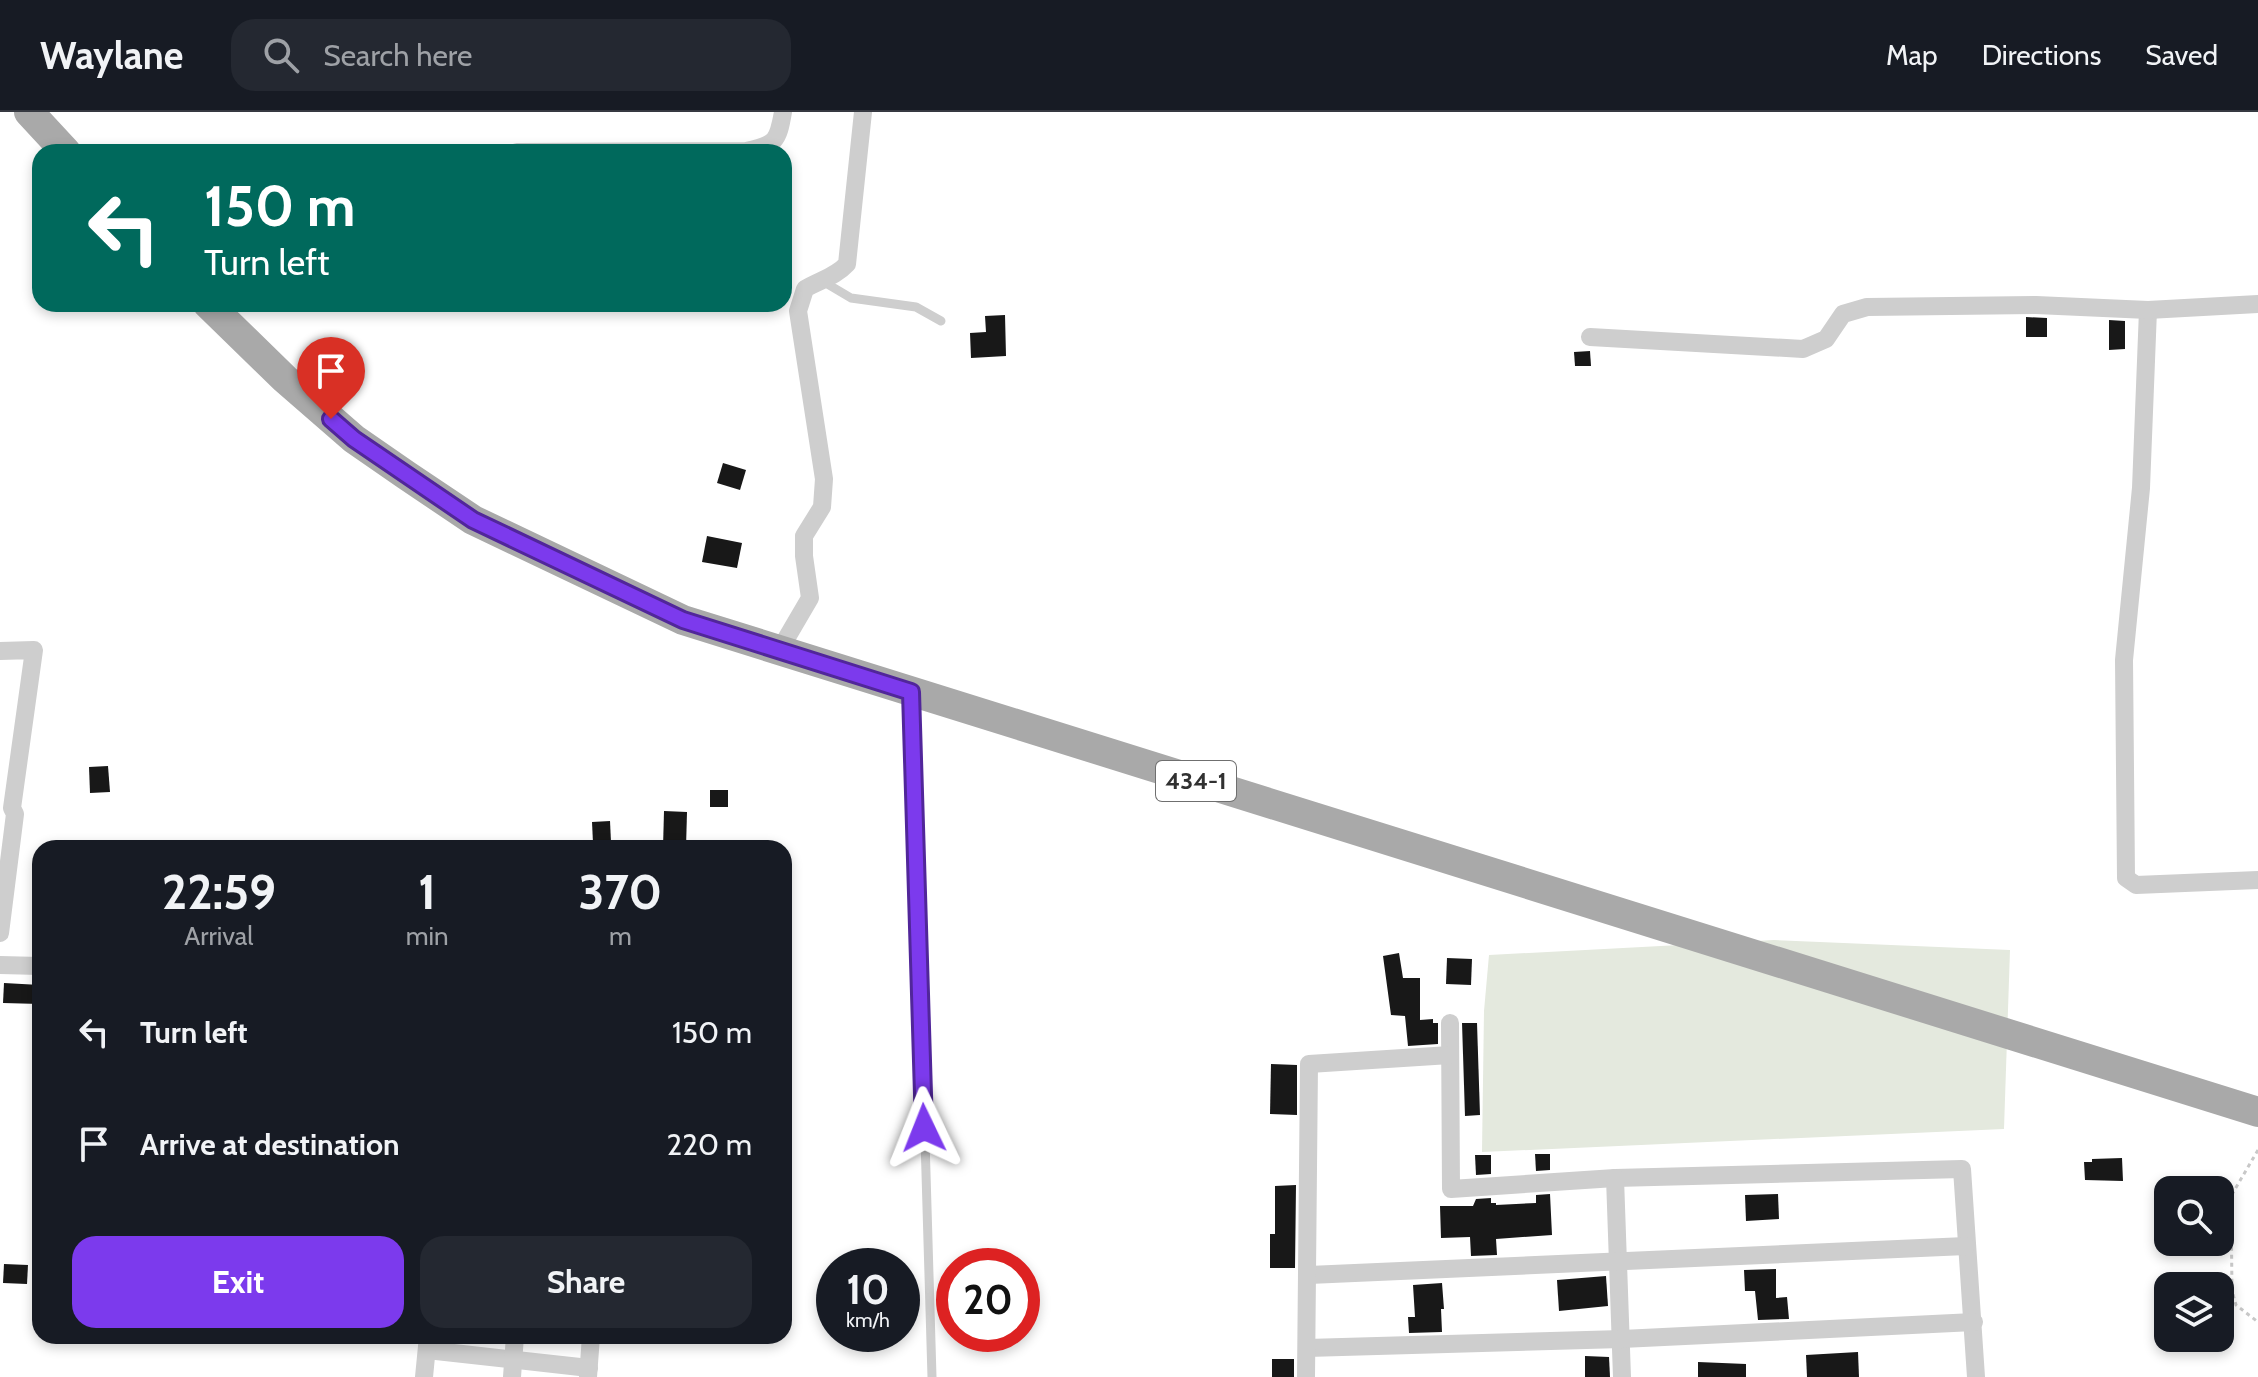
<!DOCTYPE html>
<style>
body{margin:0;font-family:Cabin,sans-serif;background:#242831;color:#f1f3f6;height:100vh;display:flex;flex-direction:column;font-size:30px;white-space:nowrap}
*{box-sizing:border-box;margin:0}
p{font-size:26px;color:#9ea1a6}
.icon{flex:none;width:44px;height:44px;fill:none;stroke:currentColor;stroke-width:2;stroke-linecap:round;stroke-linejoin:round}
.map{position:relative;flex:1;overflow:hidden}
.sheet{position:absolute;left:32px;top:728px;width:760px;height:504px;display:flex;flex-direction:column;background:#171b24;border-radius:24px;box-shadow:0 4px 12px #0003}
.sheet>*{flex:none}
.hud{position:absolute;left:32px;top:32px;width:760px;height:168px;border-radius:24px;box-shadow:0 4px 12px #0003;background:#00695c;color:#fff;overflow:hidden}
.tools{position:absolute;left:2154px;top:1064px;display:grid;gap:16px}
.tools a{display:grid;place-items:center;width:80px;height:80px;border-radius:16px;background:#171b24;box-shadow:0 4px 12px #0003;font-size:40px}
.speed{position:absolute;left:816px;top:1136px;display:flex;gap:16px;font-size:40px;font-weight:700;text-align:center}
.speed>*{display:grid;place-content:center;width:104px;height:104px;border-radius:50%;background:#171b24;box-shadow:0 4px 12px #0003;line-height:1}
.speed small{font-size:20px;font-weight:400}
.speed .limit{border:12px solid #d22;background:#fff;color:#111}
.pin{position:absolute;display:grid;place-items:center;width:68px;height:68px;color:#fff;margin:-82px -34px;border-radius:50% 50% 50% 0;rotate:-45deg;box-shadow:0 0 8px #0007}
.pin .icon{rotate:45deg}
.me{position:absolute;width:88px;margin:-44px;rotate:358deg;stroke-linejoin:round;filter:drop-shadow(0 0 6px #0008)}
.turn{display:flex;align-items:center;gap:28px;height:168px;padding:0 40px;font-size:36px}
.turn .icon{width:104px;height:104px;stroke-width:2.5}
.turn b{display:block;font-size:56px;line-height:68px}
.eta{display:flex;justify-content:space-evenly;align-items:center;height:136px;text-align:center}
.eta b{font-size:48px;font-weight:800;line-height:56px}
.action{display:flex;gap:16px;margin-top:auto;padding:16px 40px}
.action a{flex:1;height:92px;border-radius:24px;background:#7c3aed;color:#fff;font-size:32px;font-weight:800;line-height:92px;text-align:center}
.action a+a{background:#242831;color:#f1f3f6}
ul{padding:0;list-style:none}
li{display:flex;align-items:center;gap:24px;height:112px;padding:0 40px}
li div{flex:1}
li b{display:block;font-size:30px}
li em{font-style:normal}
header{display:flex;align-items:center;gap:48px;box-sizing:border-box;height:112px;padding:0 40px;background:#171b24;border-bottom:2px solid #363941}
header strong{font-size:38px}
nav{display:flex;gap:44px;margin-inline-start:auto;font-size:28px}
.search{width:560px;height:72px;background:#242831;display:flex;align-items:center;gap:20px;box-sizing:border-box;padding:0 28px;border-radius:24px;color:#9ea1a6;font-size:30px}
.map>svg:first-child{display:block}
.green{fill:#e4e9de}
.building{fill:#181818}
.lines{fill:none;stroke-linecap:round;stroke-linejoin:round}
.path{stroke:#c8c8c8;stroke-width:3;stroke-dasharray:4 4;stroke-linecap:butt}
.service{stroke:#cecece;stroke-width:9}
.minor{stroke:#cecece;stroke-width:18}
.primary{stroke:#a9a9a9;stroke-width:30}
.route-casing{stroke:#51269a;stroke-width:20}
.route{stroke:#7c3aed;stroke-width:14}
.labels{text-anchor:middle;stroke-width:8;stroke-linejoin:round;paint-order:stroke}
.shield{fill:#fff;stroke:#6f6f6f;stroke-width:2}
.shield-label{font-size:24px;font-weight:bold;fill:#313131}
</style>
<header>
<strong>Waylane</strong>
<div class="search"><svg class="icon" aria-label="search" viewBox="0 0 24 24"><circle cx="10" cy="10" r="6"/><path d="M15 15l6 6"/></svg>Search here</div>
<nav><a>Map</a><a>Directions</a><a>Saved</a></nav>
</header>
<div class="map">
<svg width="2258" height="1265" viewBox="0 0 2258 1265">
<rect width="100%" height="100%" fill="#fff"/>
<polygon class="green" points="1774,828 2010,838 2004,1017 1482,1040 1484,899 1489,843"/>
<g class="building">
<polygon points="1005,203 1006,244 971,246 970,221 986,220 985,204"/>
<polygon points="2026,205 2047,206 2047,225 2026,225"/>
<polygon points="2109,208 2125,209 2125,237 2109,238"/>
<polygon points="1590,239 1591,254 1575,254 1574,240"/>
<polygon points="723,351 746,358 740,378 717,371"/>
<polygon points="707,424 742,431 737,456 702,450"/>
<polygon points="108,654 110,680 90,681 89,655"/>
<rect x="710" y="678" width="18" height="17"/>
<polygon points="664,699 687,700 686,736 663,736"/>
<polygon points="610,709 611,730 593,731 592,710"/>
<polygon points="1399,841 1403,866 1420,866 1420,908 1433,907 1433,911 1438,911 1438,932 1408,934 1405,904 1391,903 1383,844"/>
<polygon points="1447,846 1472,847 1471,873 1446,872"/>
<polygon points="4,871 40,873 40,892 3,891"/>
<polygon points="1462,911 1477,911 1480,1003 1465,1004"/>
<polygon points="1271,952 1297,953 1297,1003 1270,1002"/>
<polygon points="1535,1042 1550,1042 1550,1058 1536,1059"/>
<polygon points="1475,1043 1491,1043 1491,1062 1476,1063"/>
<polygon points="2122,1046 2123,1069 2085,1068 2084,1050 2092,1050 2092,1047"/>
<polygon points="1296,1073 1295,1156 1270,1156 1270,1122 1275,1122 1275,1074"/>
<polygon points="1550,1082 1552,1123 1496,1127 1497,1143 1471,1144 1470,1125 1441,1126 1440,1094 1473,1094 1476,1087 1491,1086 1491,1091 1496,1091 1496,1093 1536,1091 1536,1083"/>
<polygon points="1778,1082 1779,1107 1746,1109 1745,1083"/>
<polygon points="4,1152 28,1153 27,1172 3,1171"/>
<polygon points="1776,1157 1776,1186 1787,1185 1789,1207 1758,1208 1755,1179 1745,1179 1744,1158"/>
<polygon points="1606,1164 1608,1194 1559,1199 1557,1168"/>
<polygon points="1442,1171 1444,1197 1441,1197 1442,1220 1409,1221 1408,1205 1415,1205 1413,1173"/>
<polygon points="1858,1240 1859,1265 1807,1265 1806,1243"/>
<polygon points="1585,1244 1609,1245 1610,1265 1585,1265"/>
<rect x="1272" y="1247" width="22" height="18"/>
<polygon points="1698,1250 1746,1252 1746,1265 1698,1265"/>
</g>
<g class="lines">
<polyline class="path" points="2258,1038 2231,1084 2232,1179 2236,1193 2258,1210"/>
<g class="service">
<polyline points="824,170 851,186 916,195 941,209"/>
<polyline points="912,585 932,1265"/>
</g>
<g class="minor">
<path d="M517,40L746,39C776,33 778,29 783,0"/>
<polyline points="2148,198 2141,376 2124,548 2126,766 2136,773 2258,768"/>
<polyline points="1590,225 1803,237 1826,227 1843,202 1867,195 2036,193 2148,198 2258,192"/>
<polyline points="0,539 34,538 12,696 15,702 0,821"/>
<path d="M779,539L810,486L804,444V424L822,395L824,367L798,199L805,177C820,168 835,165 847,152L863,0"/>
<polyline points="0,853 40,854"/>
<polyline points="1450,911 1451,1077 1615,1066 1962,1057 1976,1265"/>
<polyline points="1615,1066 1622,1265"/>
<polyline points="1309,1163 1966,1134"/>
<polyline points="1307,1236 1622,1227 1974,1210"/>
<polyline points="427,1238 589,1256"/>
<polyline points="424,1265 428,1224"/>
<polyline points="512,1265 515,1224"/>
<polyline points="588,1265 591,1224"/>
<polyline points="1306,1265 1309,952 1450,943"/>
</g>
<g class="primary">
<polyline points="29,0 66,40"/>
<polyline points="208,192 285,267 354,327 406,363 473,408 683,508 2258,1000"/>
</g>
</g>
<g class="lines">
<g class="route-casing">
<polyline id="route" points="331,307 354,327 473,408 683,508 911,580 924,1016"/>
</g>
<use href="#route" class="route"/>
</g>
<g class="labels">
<rect class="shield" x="1156" y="649" width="80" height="40" rx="6"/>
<g class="shield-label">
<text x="1196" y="677">434-1</text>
</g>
</g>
</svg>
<div class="tools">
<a><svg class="icon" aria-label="search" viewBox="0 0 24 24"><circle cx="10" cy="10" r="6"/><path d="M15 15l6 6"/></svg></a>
<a><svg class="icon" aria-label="layers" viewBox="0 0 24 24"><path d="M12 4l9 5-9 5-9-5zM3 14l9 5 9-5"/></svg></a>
</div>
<div class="speed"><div>10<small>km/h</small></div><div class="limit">20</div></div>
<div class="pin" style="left:331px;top:307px;background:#d93025"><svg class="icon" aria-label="arrive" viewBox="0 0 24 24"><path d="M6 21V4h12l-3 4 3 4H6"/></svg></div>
<svg class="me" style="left:924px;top:1016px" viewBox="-20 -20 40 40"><path d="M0-17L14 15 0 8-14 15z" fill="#7c3aed" stroke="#fff" stroke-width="4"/></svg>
<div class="hud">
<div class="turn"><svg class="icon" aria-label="left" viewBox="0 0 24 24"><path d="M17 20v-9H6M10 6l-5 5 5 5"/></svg><div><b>150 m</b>Turn left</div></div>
</div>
<section class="sheet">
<div class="eta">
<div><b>22:59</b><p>Arrival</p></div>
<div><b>1</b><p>min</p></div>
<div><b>370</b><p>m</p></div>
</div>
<ul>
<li><svg class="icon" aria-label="left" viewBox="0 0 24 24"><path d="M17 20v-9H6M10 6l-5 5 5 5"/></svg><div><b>Turn left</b></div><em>150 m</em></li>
<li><svg class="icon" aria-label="arrive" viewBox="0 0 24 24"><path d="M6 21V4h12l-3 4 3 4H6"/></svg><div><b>Arrive at destination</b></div><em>220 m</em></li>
</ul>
<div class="action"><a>Exit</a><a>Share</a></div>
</section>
</div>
